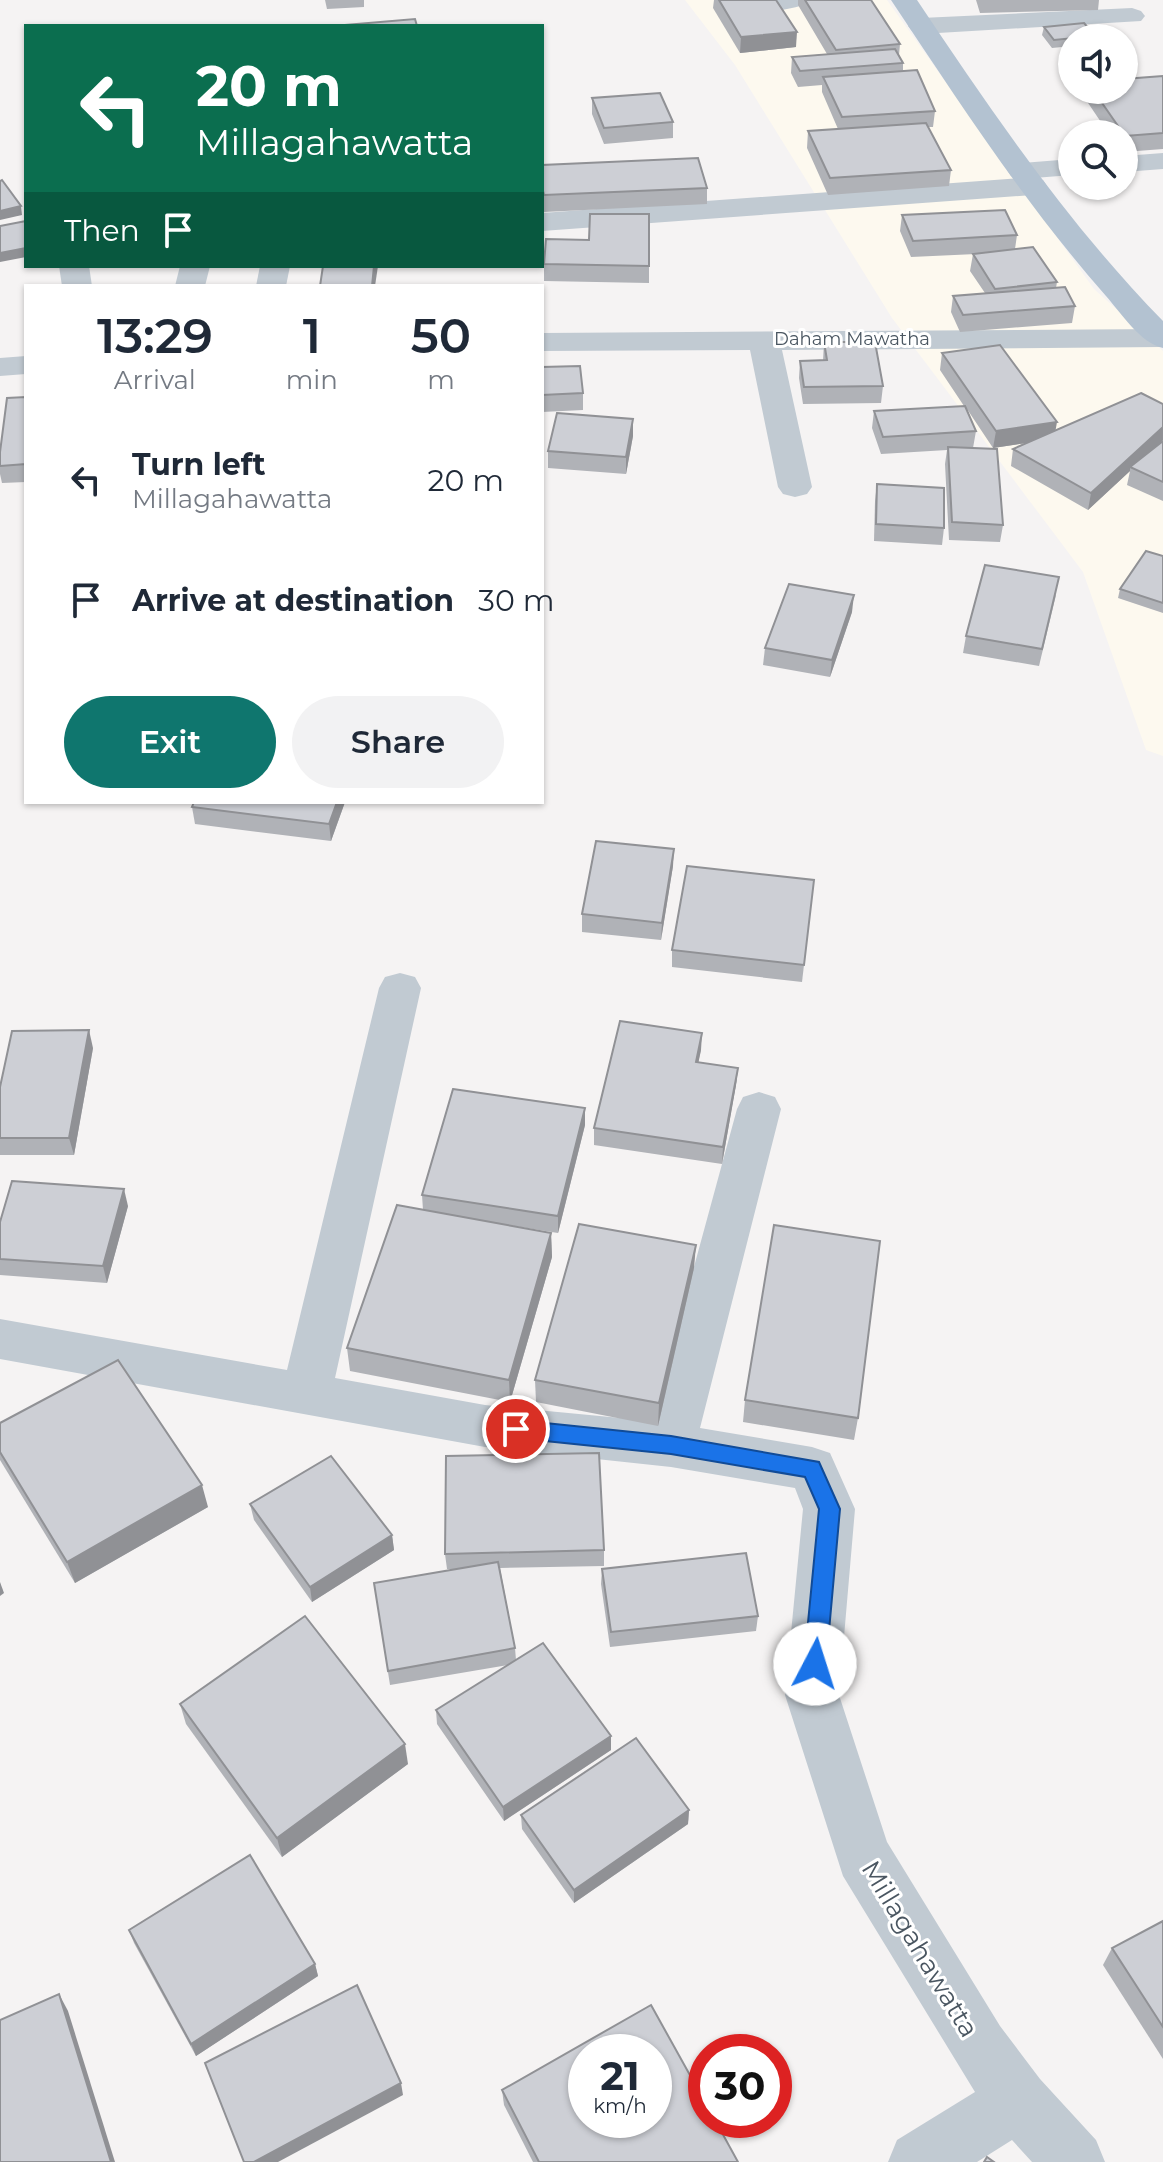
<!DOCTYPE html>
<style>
body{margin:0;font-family:Montserrat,sans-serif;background:#f2f2f3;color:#1f2937;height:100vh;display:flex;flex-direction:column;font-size:30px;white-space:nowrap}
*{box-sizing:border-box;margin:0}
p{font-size:26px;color:#747a83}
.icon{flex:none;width:44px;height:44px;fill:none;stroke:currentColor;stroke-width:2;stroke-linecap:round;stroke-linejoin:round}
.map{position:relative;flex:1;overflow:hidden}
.sheet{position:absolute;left:24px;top:284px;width:520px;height:520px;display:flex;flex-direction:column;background:#fff;border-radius:0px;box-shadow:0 2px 6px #0004}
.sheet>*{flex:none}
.top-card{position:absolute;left:24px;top:24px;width:520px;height:244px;border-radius:0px;box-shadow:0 2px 6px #0004;background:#0b6e4f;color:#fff;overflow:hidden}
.tools{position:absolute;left:1058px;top:24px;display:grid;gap:16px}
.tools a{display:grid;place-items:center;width:80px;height:80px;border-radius:50%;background:#fff;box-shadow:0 2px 6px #0004;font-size:40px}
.speed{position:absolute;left:568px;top:2034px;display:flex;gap:16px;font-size:40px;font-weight:700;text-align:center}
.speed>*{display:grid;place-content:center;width:104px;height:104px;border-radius:50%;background:#fff;box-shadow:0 2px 6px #0004;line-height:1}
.speed small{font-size:20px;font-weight:400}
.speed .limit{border:12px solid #d22;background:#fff;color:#111}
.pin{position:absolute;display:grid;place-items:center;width:68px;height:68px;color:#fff;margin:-34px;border:4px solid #fff;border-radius:50%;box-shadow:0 2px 8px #0007}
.me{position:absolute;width:88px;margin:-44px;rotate:5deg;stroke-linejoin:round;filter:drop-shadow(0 0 6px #0008)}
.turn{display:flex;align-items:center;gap:28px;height:168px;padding:0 40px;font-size:36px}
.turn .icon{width:104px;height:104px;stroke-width:2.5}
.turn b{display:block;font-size:56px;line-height:68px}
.then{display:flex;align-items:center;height:76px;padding:0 40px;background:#0003;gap:16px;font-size:30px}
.eta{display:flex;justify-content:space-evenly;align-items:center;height:136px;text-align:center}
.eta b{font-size:48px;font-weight:600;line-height:56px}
.primary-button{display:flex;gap:16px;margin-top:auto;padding:16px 40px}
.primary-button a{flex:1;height:92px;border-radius:48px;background:#0f766e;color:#fff;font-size:32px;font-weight:600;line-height:92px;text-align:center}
.primary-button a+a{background:#f2f2f3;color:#1f2937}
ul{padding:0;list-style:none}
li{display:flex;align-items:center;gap:24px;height:120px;padding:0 40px}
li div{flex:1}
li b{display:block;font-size:30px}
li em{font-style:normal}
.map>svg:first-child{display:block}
.commercial{fill:#fdf9ef}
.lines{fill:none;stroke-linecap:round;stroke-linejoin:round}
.minor{fill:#c1cad2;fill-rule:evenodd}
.major{fill:#b3c2d1;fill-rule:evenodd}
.wall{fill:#b0b2b7}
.shaded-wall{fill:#909195}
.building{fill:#cdcfd5;stroke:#909195;stroke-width:2;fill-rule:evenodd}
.route{fill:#1a73e8;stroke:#114b97;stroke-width:2}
.labels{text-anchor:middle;stroke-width:6;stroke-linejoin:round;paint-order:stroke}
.far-street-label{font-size:18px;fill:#4a5661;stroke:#fff}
.near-street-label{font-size:26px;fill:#4a5661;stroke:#fff}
</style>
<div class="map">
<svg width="1163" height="2162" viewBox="0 0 1163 2162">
<rect width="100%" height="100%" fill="#f5f3f3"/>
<polygon class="commercial" points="685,0 887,0 1094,289 1163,351 1163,756 1146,750 1083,572 892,318 735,65"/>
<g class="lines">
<g class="minor">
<path d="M735,0H808L804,5C785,10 749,19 735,0Z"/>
<polygon points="1132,8 1141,11 1145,16 1141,21 921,34 912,31 908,26 912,21 921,18"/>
<polygon points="1163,153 1163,169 1124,172 1124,156"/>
<polygon points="1072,159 1072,175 1034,178 1043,180 1047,186 1043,192 1033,195 542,231 542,213 1021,178 1011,176 1007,170 1011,164"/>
<polygon points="59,266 89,266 92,286 62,286"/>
<polygon points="180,266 210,266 205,286 175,286"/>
<polygon points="260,266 290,266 286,286 256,286"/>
<polygon points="1163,329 1162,347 782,350 812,487 807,494 795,497 783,494 778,487 750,350 542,351 542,333"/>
<polygon points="26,356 26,374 0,376 0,358"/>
<polygon points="400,973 415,977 421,988 335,1378 485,1405 652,1421 737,1109 743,1097 759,1092 775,1097 781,1109 700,1428 812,1447 830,1453 855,1509 839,1695 887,1842 1000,2026 1040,2079 1096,2140 1105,2162 1032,2162 1012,2140 977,2162 888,2162 897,2140 975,2092 843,1876 785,1695 803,1509 795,1488 671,1467 485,1447 0,1359 0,1319 287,1370 379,988 385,977"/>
</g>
<path class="major" d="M891,0H917C992,112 1068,224 1163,321V348C1140,343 1121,313 1106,296C1025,204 959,102 891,0Z"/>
</g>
<g class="wall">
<polygon points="325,0 364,0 364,7 327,9"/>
<polygon points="714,0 776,0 796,47 740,53 713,8"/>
<polygon points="798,0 871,0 900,44 899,55 903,63 903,71 935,111 933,127 928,127 951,170 949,186 828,195 807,148 808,131 838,129 822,92 822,85 798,87 791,73 792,57 827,54 798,5"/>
<polygon points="976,0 1099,0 1098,10 980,13"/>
<polygon points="1044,27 1095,36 1094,38 1072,38 1072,46 1052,48 1042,35"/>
<polygon points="1163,76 1163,149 1124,152 1124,134 1109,134 1084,97 1085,90 1124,90"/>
<polygon points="592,98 673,122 673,138 604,144 592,114"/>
<polygon points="542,165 707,188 707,204 544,212 542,202"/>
<polygon points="902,215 1017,235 1015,249 1057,282 1056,288 1075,306 1072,323 960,332 951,312 953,296 985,293 970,271 973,254 976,254 911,257 900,231"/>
<polygon points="589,240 649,266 649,283 544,281 544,264"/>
<polygon points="824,342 883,386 881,403 803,404 799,378 800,361 823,361"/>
<polygon points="942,353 1055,431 1155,447 1163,441 1163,501 1127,485 1130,471 1088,510 1011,466 1013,449 1027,443 993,448 967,409 976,431 973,448 1003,525 1000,542 949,540 945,464 947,450 881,454 872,428 874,411 964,406 940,370"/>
<polygon points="542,367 583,393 583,410 542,412"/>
<polygon points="26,397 26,482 2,483 0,474 0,452"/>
<polygon points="633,436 626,474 548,468 548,451"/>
<polygon points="877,484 944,528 942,545 874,541 875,501"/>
<polygon points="1163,556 1163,613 1118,598 1120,589"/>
<polygon points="1056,595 1039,666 963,653 966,636"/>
<polygon points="852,612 830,677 763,665 765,648"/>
<polygon points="345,802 331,841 195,824 192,807"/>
<polygon points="673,866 661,940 582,932 582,914"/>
<polygon points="814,880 802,982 672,967 672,950"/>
<polygon points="93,1048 74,1155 0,1155 0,1087"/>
<polygon points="701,1050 698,1062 738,1068 736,1085 722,1164 594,1145 594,1128"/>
<polygon points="585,1108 585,1125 558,1233 502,1224 551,1233 552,1257 510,1402 350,1371 347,1348 423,1210 422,1195"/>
<polygon points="128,1206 107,1283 0,1275 0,1222"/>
<polygon points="694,1268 658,1426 536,1402 535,1380"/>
<polygon points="745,1400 858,1418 854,1440 743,1422"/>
<polygon points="0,1423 208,1507 75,1583 0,1460"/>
<polygon points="250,1504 392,1535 394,1550 312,1602 254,1520"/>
<polygon points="604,1550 604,1566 500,1568 515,1648 516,1660 611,1750 504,1821 437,1724 436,1710 508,1665 390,1685 374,1583 460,1569 447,1569 445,1554"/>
<polygon points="602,1569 758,1616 756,1631 610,1647 601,1584"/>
<polygon points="180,1704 408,1764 282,1857 186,1724"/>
<polygon points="689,1810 688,1824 574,1903 522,1829 521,1815"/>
<polygon points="1163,1921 1163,2059 1103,1965 1112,1948"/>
<polygon points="129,1930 315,1964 318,1976 196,2056 134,1943"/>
<polygon points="502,2090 738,2162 533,2162 504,2105"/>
</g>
<g class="shaded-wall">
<polygon points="797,32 796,47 740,53 741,37"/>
<polygon points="21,206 22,215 0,220 0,211"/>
<polygon points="26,248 26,257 0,262 0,253"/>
<polygon points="374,266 378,266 375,286 372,286"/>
<polygon points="633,419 633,436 626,474 626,457"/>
<polygon points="1057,422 1054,439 993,448 996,431"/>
<polygon points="1163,427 1163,440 1133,468 1130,467 1130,471 1088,510 1091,493"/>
<polygon points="854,595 852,612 830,677 832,660"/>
<polygon points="337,802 345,802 331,841 329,824"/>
<polygon points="674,849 673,866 661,940 662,923"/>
<polygon points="89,1030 93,1048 74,1155 69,1138"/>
<polygon points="702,1033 701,1050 695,1079 696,1062"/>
<polygon points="738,1068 736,1085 722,1164 723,1147"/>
<polygon points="585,1108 585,1125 558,1233 558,1216"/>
<polygon points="124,1189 128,1206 107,1283 103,1266"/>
<polygon points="551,1233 552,1257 510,1402 509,1380"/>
<polygon points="696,1245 694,1268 658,1426 659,1403"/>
<polygon points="202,1485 208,1507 75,1583 67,1562"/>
<polygon points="392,1535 394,1550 312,1602 310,1587"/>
<polygon points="0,1582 4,1593 0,1596"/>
<polygon points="611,1736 611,1750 504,1821 503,1807"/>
<polygon points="405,1744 408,1764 282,1857 277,1838"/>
<polygon points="689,1810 688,1824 574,1903 574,1890"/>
<polygon points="315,1964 318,1976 196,2056 191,2044"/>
<polygon points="59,1994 68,2011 115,2162 111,2162"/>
<polygon points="401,2083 403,2095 278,2162 254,2162"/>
</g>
<g class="building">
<polygon points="719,0 776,0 797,32 741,37"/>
<polygon points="805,0 871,0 900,44 836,50"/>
<polygon points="415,19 417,26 333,26"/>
<polygon points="1084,23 1095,36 1054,40 1044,27"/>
<polygon points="895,49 903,63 800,71 792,57"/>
<polygon points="917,70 935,111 842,117 823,77"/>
<polygon points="1163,76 1163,133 1125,136 1093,90 1124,90 1124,79"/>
<polygon points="660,93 673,122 604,128 592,98"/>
<polygon points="926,123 951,170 830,178 808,131"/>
<polygon points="698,158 707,188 544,195 542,187 542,165"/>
<polygon points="2,180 21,206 0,211 0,181"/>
<polygon points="1005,210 1017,235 913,241 902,215"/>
<polygon points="590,214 649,214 649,266 544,264 546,239 589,240"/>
<polygon points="26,221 26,248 0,253 0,226"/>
<polygon points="1033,247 1057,282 995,289 973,254"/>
<polygon points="323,266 374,266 372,286 320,286"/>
<polygon points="1065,287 1075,306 963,315 953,296"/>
<polygon points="824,342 875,342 883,386 804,387 800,361 827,360"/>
<polygon points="1000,345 1057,422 996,431 942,353"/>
<polygon points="580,366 583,393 542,395 542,367"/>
<polygon points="1141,393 1163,404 1163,427 1091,493 1013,449"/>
<polygon points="26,397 26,464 0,466 0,452 7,398"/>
<polygon points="965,406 976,431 883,437 874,411"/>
<polygon points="557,413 633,419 626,457 548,451"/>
<polygon points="1163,441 1163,482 1130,467"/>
<polygon points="948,447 997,449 1003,525 952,522"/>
<polygon points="877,484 944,488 944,528 876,524"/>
<polygon points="1146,551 1163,556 1163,603 1120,589"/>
<polygon points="985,565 1059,577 1042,649 966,636"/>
<polygon points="789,584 854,595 832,660 765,648"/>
<polygon points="194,802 337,802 329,824 192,807"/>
<polygon points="596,841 674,849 662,923 582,914"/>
<polygon points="687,866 814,880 804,965 672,950"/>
<polygon points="620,1021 702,1033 696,1062 738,1068 723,1147 594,1128"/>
<polygon points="89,1030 69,1138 0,1138 0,1087 12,1031"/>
<polygon points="453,1089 585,1108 558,1216 422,1195"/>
<polygon points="12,1181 124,1189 103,1266 0,1259 0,1222"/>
<polygon points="397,1205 551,1233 509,1380 347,1348"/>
<polygon points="579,1224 696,1245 659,1403 535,1380"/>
<polygon points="774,1225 880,1241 858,1418 745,1400"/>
<polygon points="118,1360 202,1485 67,1562 0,1452 0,1423"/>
<polygon points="599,1453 604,1550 445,1554 446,1456"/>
<polygon points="331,1456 392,1535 310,1587 250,1504"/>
<polygon points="746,1553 758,1616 611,1632 602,1569"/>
<polygon points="498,1562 515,1648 388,1671 374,1583"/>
<polygon points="305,1616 405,1744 277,1838 180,1704"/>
<polygon points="543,1643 611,1736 503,1807 436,1710"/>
<polygon points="636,1738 689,1810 574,1890 521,1815"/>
<polygon points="250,1855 315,1964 191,2044 129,1930"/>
<polygon points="1163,1921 1163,2027 1112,1948"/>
<polygon points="357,1985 401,2083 254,2162 244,2162 205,2063"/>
<polygon points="59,1994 111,2162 0,2162 0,2020"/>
<path d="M651,2005L706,2104V2120H715L738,2162H539L502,2090ZM586,2052H654V2120H586Z"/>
<polygon points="987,2157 994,2162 984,2162"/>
</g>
<polygon class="route" points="516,1420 671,1436 819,1462 840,1509 826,1664 823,1671 815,1674 807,1671 804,1664 819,1509 805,1477 671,1454 516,1438 508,1435 505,1429 508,1423"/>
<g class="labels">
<g class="far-street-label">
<text x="852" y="345">Daham Mawatha</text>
</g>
<g class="near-street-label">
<text transform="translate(920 1949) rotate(59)" y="9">Millagahawatta</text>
</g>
</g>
</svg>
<div class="tools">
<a><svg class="icon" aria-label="sound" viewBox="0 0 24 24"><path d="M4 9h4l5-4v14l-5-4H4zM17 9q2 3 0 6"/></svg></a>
<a><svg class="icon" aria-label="search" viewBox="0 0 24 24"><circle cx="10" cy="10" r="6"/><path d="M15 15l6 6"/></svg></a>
</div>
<div class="speed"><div>21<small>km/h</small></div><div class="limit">30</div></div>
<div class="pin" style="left:516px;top:1429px;background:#d93025"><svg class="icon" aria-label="arrive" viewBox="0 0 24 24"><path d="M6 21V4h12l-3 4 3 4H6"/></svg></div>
<svg class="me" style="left:815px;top:1664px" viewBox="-20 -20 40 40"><circle r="19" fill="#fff"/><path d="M0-13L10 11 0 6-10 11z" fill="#1a73e8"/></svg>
<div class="top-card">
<div class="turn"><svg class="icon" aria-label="left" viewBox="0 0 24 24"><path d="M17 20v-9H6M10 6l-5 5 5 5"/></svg><div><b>20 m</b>Millagahawatta</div></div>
<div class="then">Then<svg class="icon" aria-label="arrive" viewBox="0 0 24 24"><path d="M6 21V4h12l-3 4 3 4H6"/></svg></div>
</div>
<section class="sheet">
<div class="eta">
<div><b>13:29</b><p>Arrival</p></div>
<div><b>1</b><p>min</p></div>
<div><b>50</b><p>m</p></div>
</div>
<ul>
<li><svg class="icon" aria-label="left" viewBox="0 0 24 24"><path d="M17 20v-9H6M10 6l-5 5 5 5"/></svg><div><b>Turn left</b><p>Millagahawatta</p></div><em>20 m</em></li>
<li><svg class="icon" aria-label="arrive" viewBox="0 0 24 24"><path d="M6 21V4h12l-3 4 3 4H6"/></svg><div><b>Arrive at destination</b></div><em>30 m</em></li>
</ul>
<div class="primary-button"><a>Exit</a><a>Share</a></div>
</section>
</div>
